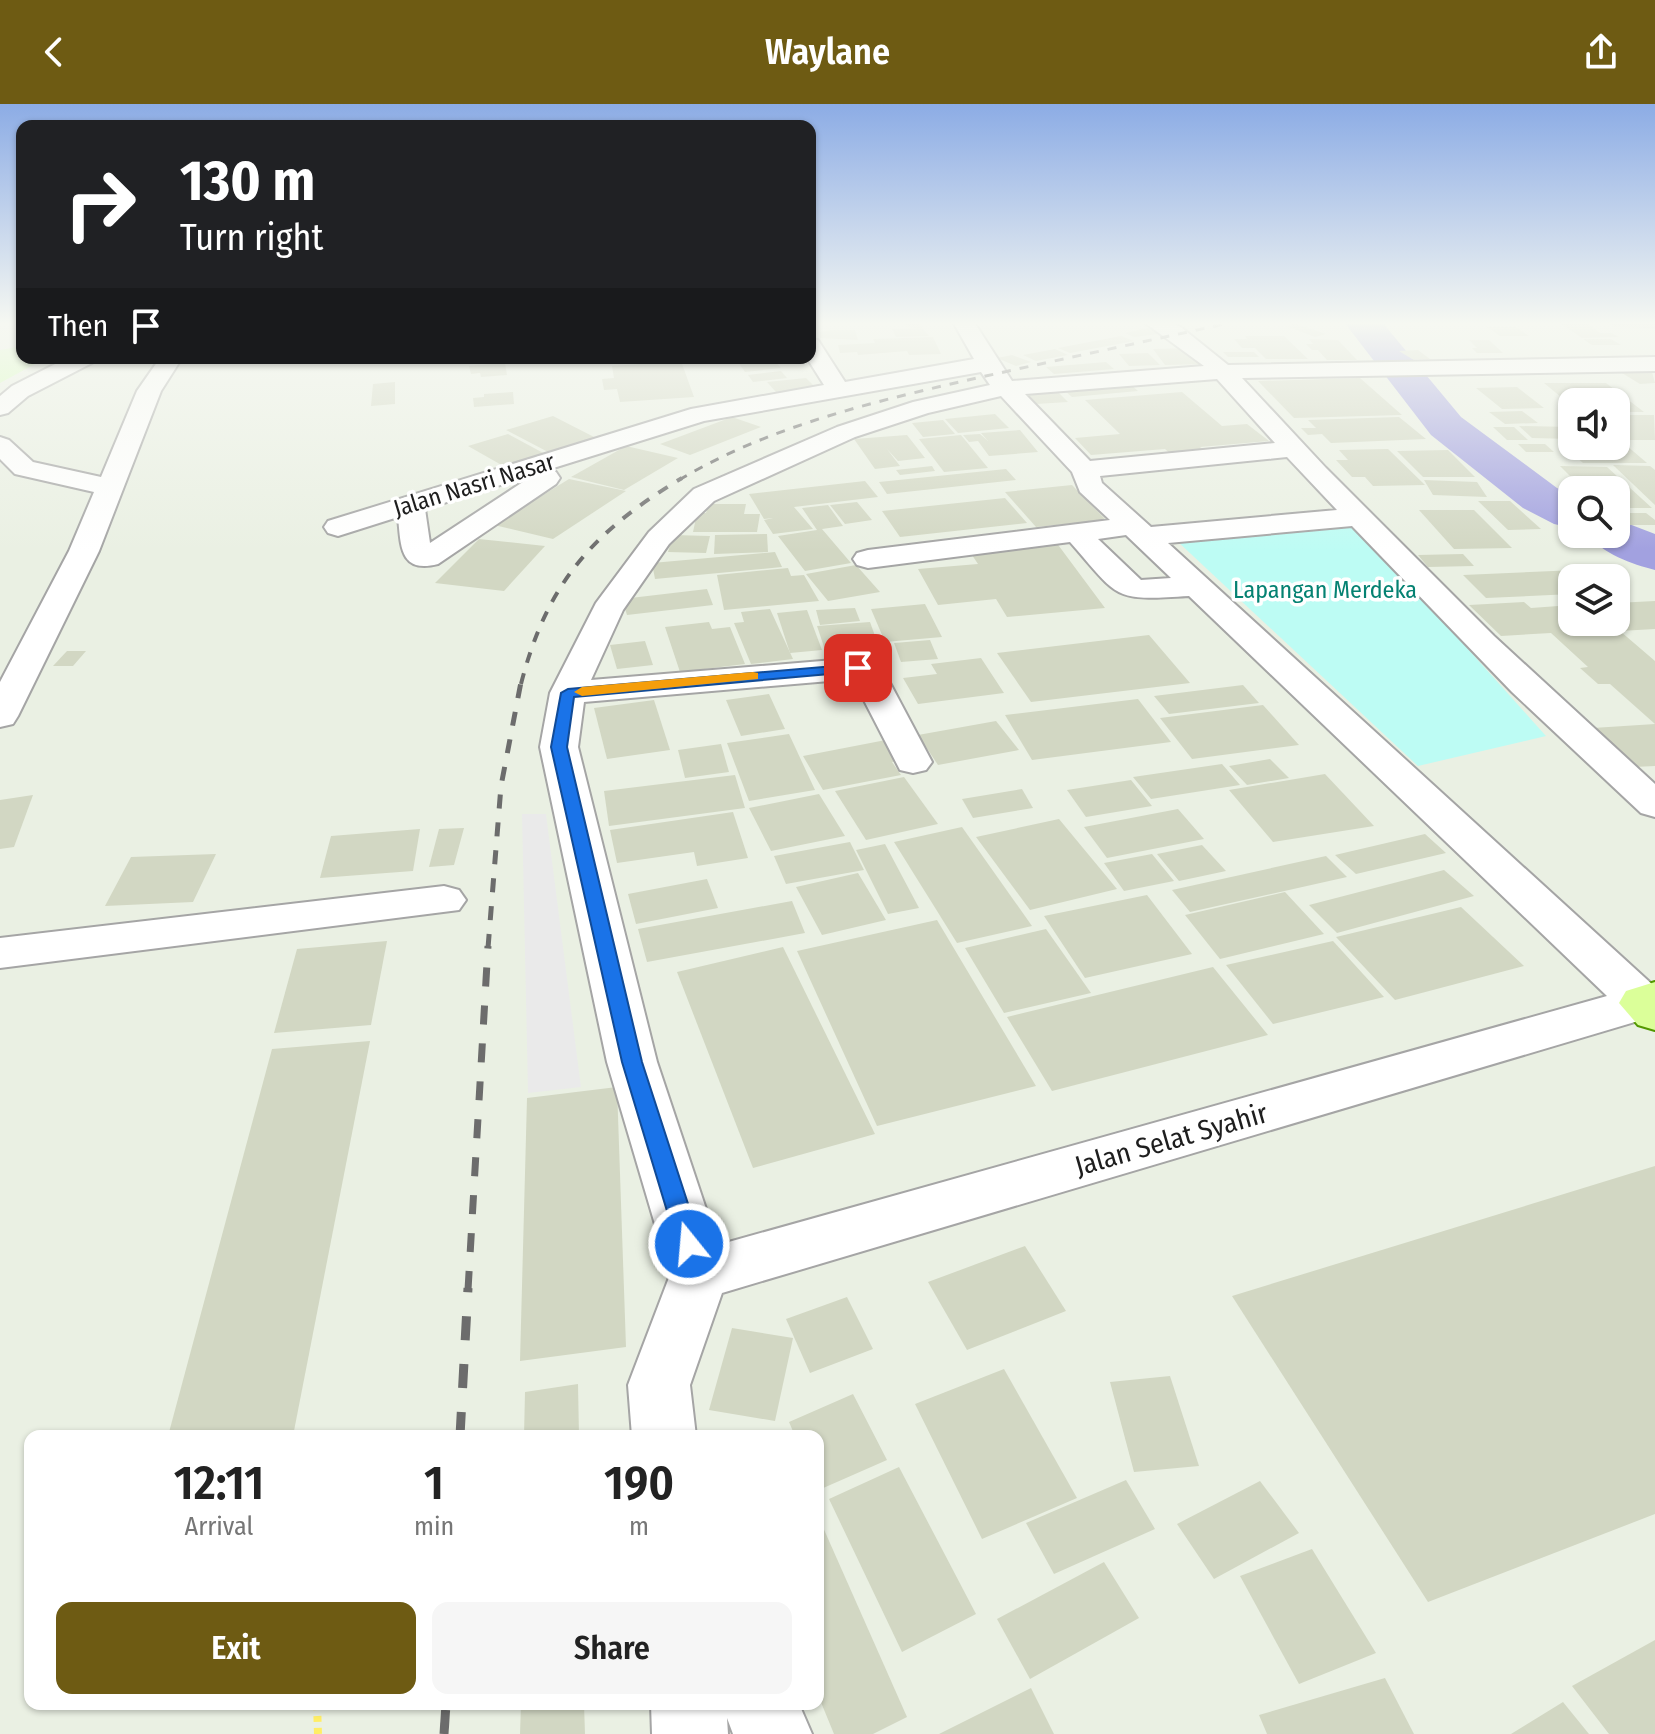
<!DOCTYPE html>
<style>
body{margin:0;font-family:"Fira Sans Condensed",sans-serif;background:#f6f6f6;color:#222;height:100vh;display:flex;flex-direction:column;font-size:30px;white-space:nowrap}
*{box-sizing:border-box;margin:0}
p{font-size:26px;color:#767676}
.icon{flex:none;width:44px;height:44px;fill:none;stroke:currentColor;stroke-width:2;stroke-linecap:round;stroke-linejoin:round}
.map{position:relative;flex:1;overflow:hidden}
.panel{position:absolute;left:24px;top:1326px;width:800px;height:280px;display:flex;flex-direction:column;background:#fff;border-radius:16px;box-shadow:0 2px 6px #0004}
.panel>*{flex:none}
.guide{position:absolute;left:16px;top:16px;width:800px;height:244px;border-radius:16px;box-shadow:0 2px 6px #0004;background:#202124;color:#fff;overflow:hidden}
.tools{position:absolute;left:1558px;top:284px;display:grid;gap:16px}
.tools a{display:grid;place-items:center;width:72px;height:72px;border-radius:16px;background:#fff;box-shadow:0 2px 6px #0004;font-size:40px}
.pin{position:absolute;display:grid;place-items:center;width:68px;height:68px;color:#fff;margin:-34px;border-radius:16px;box-shadow:0 4px 12px #0006}
.me{position:absolute;width:88px;margin:-44px;rotate:343deg;stroke-linejoin:round;filter:drop-shadow(0 0 6px #0008)}
.turn{display:flex;align-items:center;gap:28px;height:168px;padding:0 32px;font-size:36px}
.turn .icon{width:104px;height:104px;stroke-width:2.5}
.turn b{display:block;font-size:56px;line-height:68px}
.then{display:flex;align-items:center;height:76px;padding:0 32px;background:#0003;gap:16px;font-size:30px}
.eta{display:flex;justify-content:space-evenly;align-items:center;height:136px;text-align:center}
.eta b{font-size:48px;font-weight:600;line-height:56px}
.primary-button{display:flex;gap:16px;margin-top:auto;padding:16px 32px}
.primary-button a{flex:1;height:92px;border-radius:16px;background:#6e5b13;color:#fff;font-size:32px;font-weight:600;line-height:92px;text-align:center}
.primary-button a+a{background:#f6f6f6;color:#222}
header{display:flex;justify-content:space-between;align-items:center;height:104px;padding:0 32px;background:#6e5b13;color:#fff;font-size:36px;font-weight:600}
.map>svg:first-child{display:block}
.sand{fill:#d2ffb2}
.park{fill:#bdfcf4}
.parking{fill:#eaeaea}
.lines{fill:none;stroke-linecap:round;stroke-linejoin:round}
.river{fill:#a2a1e0;fill-rule:evenodd}
.building{fill:#d2d7c3}
.minor-casing{stroke:#a5a5a5;stroke-width:4}
.major-casing{stroke:#539800;stroke-width:4}
.path-far1{stroke:#ffee65;stroke-width:3;stroke-dasharray:2 2;stroke-linecap:butt}
.path{stroke:#ffee65;stroke-width:8;stroke-dasharray:6 6;stroke-linecap:butt}
.minor{fill:#fff;fill-rule:evenodd}
.major{fill:#dbff99;fill-rule:evenodd}
.rail-far4{stroke:#6c6c6c;stroke-width:3;stroke-dasharray:9 9;stroke-linecap:butt}
.rail-far3{stroke:#6c6c6c;stroke-width:4;stroke-dasharray:11 11;stroke-linecap:butt}
.rail-far2{stroke:#6c6c6c;stroke-width:5;stroke-dasharray:14 14;stroke-linecap:butt}
.rail-far1{stroke:#6c6c6c;stroke-width:7;stroke-dasharray:19 19;stroke-linecap:butt}
.rail{stroke:#6c6c6c;stroke-width:9;stroke-dasharray:24 24;stroke-linecap:butt}
.route{fill:#1a73e8;stroke:#114b97;stroke-width:2}
.slow{fill:#f59e0b}
.labels{text-anchor:middle;stroke-width:7;stroke-linejoin:round;paint-order:stroke}
.far-street-label{font-size:24px;fill:#1e1e1e;stroke:#fff}
.far-park-label{font-size:24px;fill:#058272;stroke:#fff}
.street-label{font-size:28px;fill:#1e1e1e;stroke:#fff}
</style>
<header><svg class="icon" aria-label="back" viewBox="0 0 24 24"><path d="M15 5l-7 7 7 7"/></svg>Waylane<svg class="icon" aria-label="share" viewBox="0 0 24 24"><path d="M12 15V3M7 8l5-5 5 5M5 13v7h14v-7"/></svg></header>
<div class="map">
<svg width="1655" height="1630" viewBox="0 0 1655 1630">
<rect width="100%" height="100%" fill="#eaf0e3"/>
<polygon class="sand" points="22,242 22,254 46,254 0,279 0,246"/>
<polygon class="park" points="1353,417 1546,632 1418,662 1176,436"/>
<polygon class="parking" points="522,710 546,710 581,983 528,989"/>
<g class="lines">
<g class="river">
<polygon points="1344,218 1382,218 1461,313 1557,384 1572,390 1572,424 1554,420 1523,404 1431,331"/>
<path d="M1616,415L1655,430V466C1632,460 1602,450 1588,430H1616Z"/>
</g>
</g>
<g class="building">
<polygon points="917,218 929,232 896,233 892,225 918,224 907,223 906,220"/>
<polygon points="1608,218 1655,218 1655,224 1614,223"/>
<polygon points="1560,219 1587,219 1600,229 1611,229 1619,233 1582,234"/>
<polygon points="1296,220 1326,230 1315,233 1286,222"/>
<polygon points="1152,223 1166,229 1134,233 1125,229"/>
<polygon points="1487,223 1516,223 1529,232 1500,232"/>
<polygon points="831,226 855,226 858,236 820,234 819,228"/>
<polygon points="1121,232 1134,237 1070,249 1058,244"/>
<polygon points="1245,232 1284,232 1308,255 1266,255 1255,244 1242,244 1234,235 1247,235"/>
<polygon points="933,233 941,250 909,251 907,247 858,251 857,248 840,249 838,241 875,239 873,235"/>
<polygon points="1309,235 1338,236 1357,256 1327,256 1318,246 1312,246 1306,240 1313,240"/>
<polygon points="1583,235 1611,235 1621,241 1592,241"/>
<polygon points="1469,236 1489,236 1503,249 1477,249 1472,244 1477,244"/>
<polygon points="1192,244 1205,260 1165,261 1153,245"/>
<polygon points="1055,245 1068,251 1036,257 1023,251"/>
<polygon points="1418,246 1430,255 1412,255 1399,247"/>
<polygon points="1223,248 1254,248 1259,253 1228,253"/>
<polygon points="1148,249 1160,261 1129,262 1119,250"/>
<polygon points="1012,251 1031,258 1016,262 997,254"/>
<polygon points="773,255 781,264 745,268 738,258"/>
<polygon points="681,257 694,293 620,298 617,285 604,286 602,275 614,274 612,262"/>
<polygon points="1106,258 1114,265 1054,270 1046,263"/>
<polygon points="505,259 507,271 481,273 480,269 471,270 469,262"/>
<polygon points="781,267 787,274 753,278 748,271"/>
<polygon points="1652,268 1655,279 1640,280 1622,269"/>
<polygon points="806,274 815,283 776,288 767,278"/>
<polygon points="1360,274 1402,311 1294,314 1258,277"/>
<polygon points="395,278 395,300 371,302 373,280"/>
<polygon points="1544,279 1606,279 1644,308 1616,308 1616,298 1572,298 1572,302"/>
<polygon points="1130,280 1138,287 1072,293 1064,286"/>
<polygon points="1517,283 1544,304 1502,305 1476,284"/>
<polygon points="513,288 514,300 474,303 473,294 484,293 484,290"/>
<polygon points="1058,288 1068,298 1036,300 1026,290"/>
<polygon points="1182,288 1222,322 1247,320 1269,337 1200,343 1207,349 1173,352 1165,345 1091,351 1075,334 1120,330 1085,296"/>
<polygon points="1522,307 1538,319 1505,320 1489,308"/>
<polygon points="995,310 1009,324 958,329 945,315"/>
<polygon points="1616,311 1654,311 1655,336 1616,336 1616,324 1628,324"/>
<polygon points="553,312 598,335 550,349 506,326"/>
<polygon points="732,313 761,323 690,351 660,340"/>
<polygon points="1399,313 1426,335 1331,339 1322,330 1308,331 1301,324 1316,324 1308,316"/>
<polygon points="943,316 955,330 923,333 912,319"/>
<polygon points="1519,322 1572,323 1572,335 1532,334"/>
<polygon points="1493,323 1514,323 1528,336 1507,336"/>
<polygon points="1020,326 1038,348 989,352 978,337 969,338 963,331 980,330 988,337 981,329"/>
<polygon points="508,330 547,351 505,363 468,342"/>
<polygon points="907,331 925,354 898,357 887,345 900,362 875,365 854,335"/>
<polygon points="961,331 988,364 944,368 919,335"/>
<polygon points="1518,340 1545,340 1554,348 1526,348"/>
<polygon points="626,342 678,354 624,386 571,373"/>
<polygon points="1564,342 1627,342 1647,359 1583,359"/>
<polygon points="1388,345 1425,381 1373,382 1365,373 1352,373 1336,356 1348,356 1339,346"/>
<polygon points="1448,346 1475,373 1423,373 1397,347"/>
<polygon points="1613,361 1650,362 1655,366 1655,401"/>
<polygon points="932,362 935,367 900,371 896,366"/>
<polygon points="1560,362 1607,363 1652,404 1616,404 1616,386 1584,386"/>
<polygon points="1006,365 1016,376 887,390 879,378"/>
<polygon points="569,375 626,387 553,435 494,421"/>
<polygon points="1424,376 1477,378 1487,393 1433,391"/>
<polygon points="865,377 878,393 794,403 813,425 773,430 764,416 773,414 764,415 749,390"/>
<polygon points="1072,381 1106,416 1036,423 1005,388"/>
<polygon points="1005,394 1027,419 900,433 882,407"/>
<polygon points="1478,397 1510,397 1541,425 1508,426"/>
<polygon points="857,398 872,416 845,420 830,401"/>
<polygon points="709,400 746,400 744,410 760,410 757,428 693,428 697,409 706,409"/>
<polygon points="828,401 843,422 822,425 851,459 805,467 778,432 817,426 802,404"/>
<polygon points="1419,406 1474,406 1512,444 1454,445"/>
<polygon points="1616,409 1646,409 1655,416 1655,421 1623,421 1616,415"/>
<polygon points="767,430 768,448 714,450 715,431"/>
<polygon points="673,431 710,432 706,449 668,448"/>
<polygon points="1053,434 1105,504 1007,513 996,495 938,501 918,465 978,460 970,448"/>
<polygon points="479,435 545,442 504,487 435,479"/>
<polygon points="775,448 782,463 655,475 652,459"/>
<polygon points="1463,450 1474,462 1428,463 1418,451"/>
<polygon points="856,461 880,488 828,497 806,470"/>
<polygon points="788,464 791,472 804,471 819,497 724,506 717,471"/>
<polygon points="1577,466 1587,474 1572,474 1572,490 1486,494 1463,471"/>
<polygon points="707,485 713,501 627,511 622,495"/>
<polygon points="1655,497 1655,525 1620,527 1655,557 1655,662 1634,663 1593,624 1655,620 1610,580 1598,580 1580,564 1588,563 1551,529 1501,532 1469,501 1524,498 1531,504 1572,501 1572,518 1616,518 1616,499"/>
<polygon points="925,500 942,533 885,538 871,505"/>
<polygon points="855,504 860,517 820,521 816,506"/>
<polygon points="770,505 793,555 751,560 734,519 744,518 741,508"/>
<polygon points="807,506 822,546 790,549 777,509"/>
<polygon points="709,518 712,525 730,523 745,560 680,568 665,523"/>
<polygon points="870,518 883,554 829,558 817,522"/>
<polygon points="1149,531 1190,579 1031,598 997,549"/>
<polygon points="930,536 938,555 901,558 894,539"/>
<polygon points="645,537 653,561 617,565 610,541"/>
<polygon points="67,547 86,547 73,562 53,562"/>
<polygon points="981,554 1004,589 918,600 903,574 937,570 931,560"/>
<polygon points="1243,581 1259,599 1169,610 1154,592"/>
<polygon points="769,590 785,625 741,632 726,596"/>
<polygon points="1138,595 1171,638 1032,656 1005,611"/>
<polygon points="654,596 670,646 607,655 594,604"/>
<polygon points="1263,601 1299,641 1192,655 1160,614"/>
<polygon points="996,617 1019,646 938,661 918,631"/>
<polygon points="789,630 815,686 749,697 727,639"/>
<polygon points="891,635 905,655 892,658 901,671 823,686 803,652"/>
<polygon points="721,640 729,668 685,674 678,646"/>
<polygon points="1270,655 1289,674 1247,681 1229,662"/>
<polygon points="1222,660 1240,681 1151,695 1133,673"/>
<polygon points="1325,670 1374,722 1273,738 1229,686"/>
<polygon points="735,671 745,704 609,722 604,687"/>
<polygon points="904,673 938,720 866,736 835,687"/>
<polygon points="1131,676 1152,702 1086,713 1067,686"/>
<polygon points="1022,685 1033,704 973,714 962,695"/>
<polygon points="819,690 845,732 771,747 749,704"/>
<polygon points="33,691 14,743 0,745 0,696"/>
<polygon points="1178,705 1204,735 1107,754 1084,723"/>
<polygon points="733,708 748,754 697,762 694,748 617,759 610,726"/>
<polygon points="1059,715 1117,785 1030,806 976,733"/>
<polygon points="962,723 1032,822 957,839 894,738"/>
<polygon points="464,724 454,761 429,763 439,725"/>
<polygon points="420,725 413,767 320,774 331,732"/>
<polygon points="1425,730 1446,749 1356,770 1335,751"/>
<polygon points="850,738 864,766 786,780 774,752"/>
<polygon points="885,740 919,804 888,810 856,746"/>
<polygon points="1202,741 1226,767 1179,777 1157,750"/>
<polygon points="216,750 193,798 105,802 131,753"/>
<polygon points="1152,750 1174,777 1124,787 1104,759"/>
<polygon points="1326,752 1347,773 1190,808 1172,786"/>
<polygon points="1444,766 1474,792 1337,829 1309,801"/>
<polygon points="858,769 886,816 822,831 796,783"/>
<polygon points="707,775 718,804 636,820 628,790"/>
<polygon points="1285,788 1324,830 1220,855 1185,811"/>
<polygon points="1147,791 1192,850 1085,874 1044,812"/>
<polygon points="792,797 805,829 647,858 638,825"/>
<polygon points="1461,803 1524,862 1395,896 1336,833"/>
<polygon points="937,816 1036,982 877,1022 797,847"/>
<polygon points="1046,825 1091,889 1004,909 965,844"/>
<polygon points="387,837 371,921 274,929 297,845"/>
<polygon points="1333,837 1384,893 1273,920 1226,861"/>
<polygon points="783,843 875,1030 753,1064 677,868"/>
<polygon points="1213,863 1268,931 1052,987 1007,913"/>
<polygon points="370,937 293,1332 168,1332 272,945"/>
<polygon points="617,983 626,1243 520,1257 527,994"/>
<polygon points="1655,1062 1655,1410 1428,1498 1232,1192"/>
<polygon points="1025,1142 1066,1207 967,1246 928,1178"/>
<polygon points="847,1193 873,1245 810,1269 786,1215"/>
<polygon points="732,1224 793,1234 775,1317 709,1306"/>
<polygon points="1004,1265 1077,1394 982,1435 915,1300"/>
<polygon points="1170,1272 1199,1362 1134,1368 1110,1278"/>
<polygon points="578,1280 579,1332 524,1332 525,1288"/>
<polygon points="853,1290 887,1356 821,1385 818,1379 818,1332 795,1332 789,1318"/>
<polygon points="899,1363 976,1510 902,1548 829,1395"/>
<polygon points="1126,1376 1155,1425 1054,1470 1026,1419"/>
<polygon points="1260,1377 1299,1429 1214,1475 1177,1420"/>
<polygon points="818,1412 907,1613 873,1630 834,1630 818,1591"/>
<polygon points="1312,1445 1376,1549 1299,1580 1240,1472"/>
<polygon points="1104,1458 1139,1514 1030,1575 997,1515"/>
<polygon points="1655,1536 1655,1630 1609,1630 1572,1582"/>
<polygon points="1385,1574 1414,1630 1267,1630 1259,1611"/>
<polygon points="1031,1584 1054,1630 939,1630"/>
<polygon points="1563,1598 1589,1630 1511,1630"/>
<polygon points="521,1600 584,1600 585,1630 520,1630"/>
</g>
<g class="lines">
<g class="minor-casing">
<g id="minor">
<path d="M953,218H974L1012,277L1204,262L1144,218H1171L1182,224L1228,261L1655,253V267L1242,274L1326,364L1494,532L1655,680V713L1641,709L1512,588L1352,422L1168,439L1655,883V912L722,1189L690,1281L696,1332H632L628,1281L670,1171L607,958L540,643L550,589L596,499L649,428L694,385L837,323L913,298L990,281L981,268L704,317L547,366L556,368L560,374L556,380L438,460C399,470 401,441 398,413L338,432L328,429L324,423L328,417L691,305L824,281L807,254H810V235L818,236L845,278L974,255ZM1217,275L1275,339L1090,357L1025,290ZM1001,292L1072,368L1080,388L1110,416L868,446L857,449L853,455L857,461L868,464L1070,438C1120,495 1112,497 1189,492L1607,892L718,1141L657,958L578,643L584,598L853,575L900,666L913,669L926,666L932,658L881,562L858,554L591,576L623,506L669,440L714,397L855,333L928,309ZM1287,353L1337,406L1151,423L1102,379L1100,372ZM535,370L430,439L425,405ZM1126,431L1171,474L1141,476L1098,435Z"/>
<polygon points="67,254 95,254 92,259 28,292 8,309 0,311 0,292 12,282"/>
<polygon points="160,254 182,254 161,287 99,447 18,612 13,620 0,623 0,578 69,447 94,388 15,370 0,355 0,333 9,336 33,358 101,373 137,287"/>
<polygon points="444,782 459,786 466,796 459,806 0,864 0,834"/>
<polygon points="651,1600 799,1600 812,1630 733,1630 727,1614 728,1630 652,1630"/>
</g>
</g>
<g class="major-casing">
<polygon id="major" points="1655,878 1655,926 1638,921 1619,899 1626,887"/>
</g>
<polyline class="path-far1" points="18,218 22,219"/>
<polyline class="path" points="317,1600 318,1630"/>
<use href="#minor" class="minor"/>
<use href="#major" class="major"/>
<path class="rail-far4" d="M679,376C769,322 876,297 977,274C1062,255 1148,237 1233,218"/>
<path class="rail-far3" d="M521,580C547,478 594,427 682,374"/>
<polyline class="rail-far2" points="488,844 501,682 521,578"/>
<polyline class="rail-far1" points="468,1186 488,842"/>
<g class="rail">
<polyline points="460,1332 468,1184"/>
<polyline points="444,1630 446,1600"/>
</g>
</g>
<linearGradient id="sky" x2="0" y2="1"><stop stop-color="#8cace5"/><stop offset="0.49" stop-color="#f6f8f2"/><stop offset="1" stop-color="#f6f8f2" stop-opacity="0"/></linearGradient>
<rect width="1655" height="447" fill="url(#sky)"/>
<polygon class="route" points="858,560 865,564 863,567 574,593 567,643 642,958 701,1140 697,1147 689,1150 681,1147 677,1140 622,958 551,643 561,589 568,585"/>
<polygon class="slow" points="753,568 758,569 758,575 582,592 574,588 582,583"/>
<g class="labels">
<g class="far-street-label">
<text transform="translate(474 381) rotate(-17)" y="8">Jalan Nasri Nasar</text>
</g>
<g class="far-park-label">
<text x="1325" y="494">Lapangan Merdeka</text>
</g>
<g class="street-label">
<text transform="translate(1171 1035) rotate(-16)" y="10">Jalan Selat Syahir</text>
</g>
</g>
</svg>
<div class="tools">
<a><svg class="icon" aria-label="sound" viewBox="0 0 24 24"><path d="M4 9h4l5-4v14l-5-4H4zM17 9q2 3 0 6"/></svg></a>
<a><svg class="icon" aria-label="search" viewBox="0 0 24 24"><circle cx="10" cy="10" r="6"/><path d="M15 15l6 6"/></svg></a>
<a><svg class="icon" aria-label="layers" viewBox="0 0 24 24"><path d="M12 4l9 5-9 5-9-5zM3 14l9 5 9-5"/></svg></a>
</div>
<div class="pin" style="left:858px;top:564px;background:#d93025"><svg class="icon" aria-label="arrive" viewBox="0 0 24 24"><path d="M6 21V4h12l-3 4 3 4H6"/></svg></div>
<svg class="me" style="left:689px;top:1140px" viewBox="-20 -20 40 40"><circle r="17" fill="#1a73e8" stroke="#fff" stroke-width="3"/><path d="M0-11L8 9 0 5-8 9z" fill="#fff"/></svg>
<div class="guide">
<div class="turn"><svg class="icon" aria-label="right" viewBox="0 0 24 24"><path d="M7 20v-9h11M14 6l5 5-5 5"/></svg><div><b>130 m</b>Turn right</div></div>
<div class="then">Then<svg class="icon" aria-label="arrive" viewBox="0 0 24 24"><path d="M6 21V4h12l-3 4 3 4H6"/></svg></div>
</div>
<section class="panel">
<div class="eta">
<div><b>12:11</b><p>Arrival</p></div>
<div><b>1</b><p>min</p></div>
<div><b>190</b><p>m</p></div>
</div>
<div class="primary-button"><a>Exit</a><a>Share</a></div>
</section>
</div>
